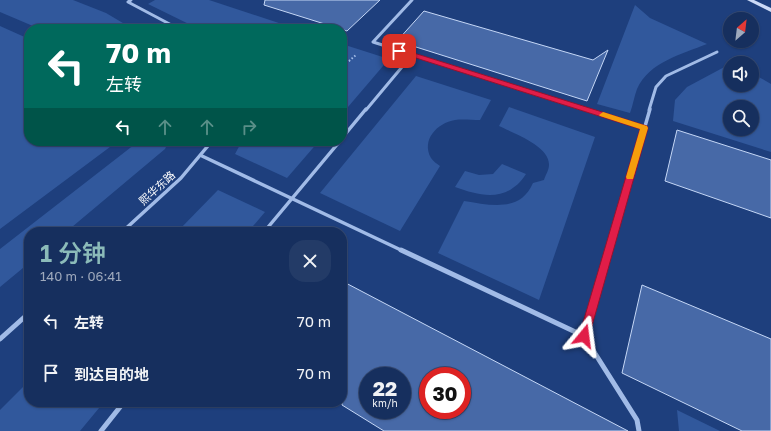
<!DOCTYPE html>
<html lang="zh">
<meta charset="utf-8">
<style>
body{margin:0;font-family:"Golos Text","Noto Sans SC",sans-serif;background:#233b67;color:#f1f3f6;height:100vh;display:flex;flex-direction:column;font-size:15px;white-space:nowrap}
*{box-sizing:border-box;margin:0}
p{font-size:13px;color:#9ea9bc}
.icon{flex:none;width:22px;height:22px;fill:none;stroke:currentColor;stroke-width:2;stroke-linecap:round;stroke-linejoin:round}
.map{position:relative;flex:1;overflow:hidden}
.panel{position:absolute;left:24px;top:227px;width:323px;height:180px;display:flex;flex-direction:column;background:#162f5e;border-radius:16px;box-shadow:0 1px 3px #0004,0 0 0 1px #354a73}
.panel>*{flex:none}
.banner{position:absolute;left:24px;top:24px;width:323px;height:122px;border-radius:16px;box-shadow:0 1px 3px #0004,0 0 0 1px #354a73;background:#00695c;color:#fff;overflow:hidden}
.needle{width:26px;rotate:28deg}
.fabs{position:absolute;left:723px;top:12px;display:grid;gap:8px}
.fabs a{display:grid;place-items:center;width:36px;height:36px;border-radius:50%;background:#162f5e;box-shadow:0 1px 3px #0004,0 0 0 1px #354a73;font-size:20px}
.speed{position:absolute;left:359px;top:367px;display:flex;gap:8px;font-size:20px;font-weight:700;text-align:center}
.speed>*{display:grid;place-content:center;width:52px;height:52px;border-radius:50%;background:#162f5e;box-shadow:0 1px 3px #0004,0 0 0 1px #354a73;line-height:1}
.speed small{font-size:10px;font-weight:400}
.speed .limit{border:6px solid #d22;background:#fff;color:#111}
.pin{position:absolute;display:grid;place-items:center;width:34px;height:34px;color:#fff;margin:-17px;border-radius:8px;box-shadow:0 2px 6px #0006}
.me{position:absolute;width:44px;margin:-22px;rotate:16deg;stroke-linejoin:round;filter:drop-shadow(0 0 3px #0008)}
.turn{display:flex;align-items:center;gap:14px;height:84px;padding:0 16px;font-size:18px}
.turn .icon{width:52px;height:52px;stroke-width:2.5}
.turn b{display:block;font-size:28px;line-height:34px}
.lanes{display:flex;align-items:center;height:38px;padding:0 16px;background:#0003;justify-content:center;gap:20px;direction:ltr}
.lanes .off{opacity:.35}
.round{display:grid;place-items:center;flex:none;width:42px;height:42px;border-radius:16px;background:#233b67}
.overview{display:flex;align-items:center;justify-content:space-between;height:68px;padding:0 16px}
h1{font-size:24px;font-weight:600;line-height:30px;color:#8bbbb9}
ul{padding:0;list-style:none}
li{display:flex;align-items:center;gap:12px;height:52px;padding:0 16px}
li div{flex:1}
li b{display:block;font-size:15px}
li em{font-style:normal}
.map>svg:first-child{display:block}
.green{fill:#31589c;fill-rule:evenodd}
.building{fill:#4769a7;stroke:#c5d7f6;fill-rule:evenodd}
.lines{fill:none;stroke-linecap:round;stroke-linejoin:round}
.path{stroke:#a1bbe7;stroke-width:2;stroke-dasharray:1.5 2;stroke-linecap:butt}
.street-far2{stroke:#a1bbe7;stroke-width:3}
.street-far1{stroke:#a1bbe7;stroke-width:3.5}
.street{stroke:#a1bbe7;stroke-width:5}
.secondary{fill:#ccdaf6;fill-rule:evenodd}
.route{fill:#e11d48;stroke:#92132f}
.slow{fill:#f59e0b}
.labels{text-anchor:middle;stroke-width:4;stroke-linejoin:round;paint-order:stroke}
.street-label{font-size:11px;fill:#fff;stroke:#1e3f7d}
</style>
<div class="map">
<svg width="771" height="431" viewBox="0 0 771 431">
<rect width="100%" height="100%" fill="#1e3f7d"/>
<g class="green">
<polygon points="0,0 73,0 106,13 133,29 40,29 0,12"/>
<polygon points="155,0 209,0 297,29 199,29 148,4"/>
<path d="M635,5L650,18L707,44C682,54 649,62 637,89C634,97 633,105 630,113L597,104Z"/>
<polygon points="0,26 29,39 29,141 118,141 0,229"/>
<polygon points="342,44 389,59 342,114"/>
<path d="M730,64V85H752V73L771,84V152L673,121L675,100L687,87ZM730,107H752V129H730Z"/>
<path d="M416,76L491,100L480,120C472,120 462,119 455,120C437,123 421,140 431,158C433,161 437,164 440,166L400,231L320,193Z"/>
<path d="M509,107L595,137L539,300L438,253L464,201C490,205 520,213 533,183L544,180C545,176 549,170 549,165C550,146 513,133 499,126Z"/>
<polygon points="139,141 169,141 165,149 66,232 29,232 29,263 0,287 0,249"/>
<polygon points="242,141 319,141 287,178 235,154"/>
<path d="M502,164L526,174C508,202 482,197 455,187L465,171L479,175L493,174Z"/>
<polygon points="218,190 265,212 248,232 177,232"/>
<polygon points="29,381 29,402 104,402 80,431 0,431 0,410"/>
<polygon points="677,410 720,431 679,431"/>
</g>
<g class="building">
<polygon points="265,0 380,0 347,31 264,5"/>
<polygon points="424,11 593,60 608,50 587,101 397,41"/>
<polygon points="677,130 771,160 771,218 665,181"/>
<path d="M342,281L628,431H384L342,405ZM368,376H402V410H368ZM428,376H462V410H428Z"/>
<polygon points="642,285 771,339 771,431 742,431 622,373"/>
</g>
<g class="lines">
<polyline class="path" points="342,62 349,61 356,55"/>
<g class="street-far2">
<polyline points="131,0 128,2 179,29"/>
<polyline points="412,0 373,42 587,110"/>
<polyline points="366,110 412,55"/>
<polyline points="649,110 656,87 666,76 717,52"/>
</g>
<g class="street-far1">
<polyline points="584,109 644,128"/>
<polyline points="342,138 366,109"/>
<polyline points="202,156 403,251"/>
<polyline points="122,232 181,178 212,141"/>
<polyline points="264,232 340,141"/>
<polyline points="609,251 650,109"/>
</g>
<g class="street">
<polyline points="401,250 584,336"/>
<polyline points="609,250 584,336 637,420 639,431"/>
<polyline points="0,339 29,313"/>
<polyline points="101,431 124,402"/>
</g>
<polygon class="secondary" points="747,0 754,0 771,8 771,12"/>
</g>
<polygon class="route" points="397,49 401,49 647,126 648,128 588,340 584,341 580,340 579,336 640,129 397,52"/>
<polygon class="slow" points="603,112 647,126 648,128 633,179 627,179 626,177 640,129 600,116 599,115"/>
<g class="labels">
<g class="street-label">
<text transform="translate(157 188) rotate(-42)" y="4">熙华东路</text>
</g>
</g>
</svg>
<div class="fabs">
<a><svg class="needle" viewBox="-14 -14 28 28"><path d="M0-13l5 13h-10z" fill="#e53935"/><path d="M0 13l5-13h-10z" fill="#9ea9bc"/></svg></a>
<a><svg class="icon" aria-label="sound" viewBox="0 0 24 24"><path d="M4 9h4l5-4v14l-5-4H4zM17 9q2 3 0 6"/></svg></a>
<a><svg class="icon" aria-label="search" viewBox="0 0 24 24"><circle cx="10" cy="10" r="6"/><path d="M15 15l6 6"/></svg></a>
</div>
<div class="speed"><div>22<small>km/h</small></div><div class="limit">30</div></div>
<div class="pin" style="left:399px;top:51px;background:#d93025"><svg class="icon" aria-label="arrive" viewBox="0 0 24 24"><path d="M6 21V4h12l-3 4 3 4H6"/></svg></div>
<svg class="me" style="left:584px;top:336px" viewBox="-20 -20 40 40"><path d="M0-17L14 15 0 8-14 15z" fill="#e11d48" stroke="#fff" stroke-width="4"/></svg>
<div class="banner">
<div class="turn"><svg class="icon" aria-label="left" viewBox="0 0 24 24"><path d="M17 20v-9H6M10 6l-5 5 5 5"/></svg><div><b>70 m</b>左转</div></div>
<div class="lanes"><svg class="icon" aria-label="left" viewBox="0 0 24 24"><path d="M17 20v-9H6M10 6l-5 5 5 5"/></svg><svg class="icon off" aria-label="ahead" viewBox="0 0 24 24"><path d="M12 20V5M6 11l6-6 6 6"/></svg><svg class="icon off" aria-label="ahead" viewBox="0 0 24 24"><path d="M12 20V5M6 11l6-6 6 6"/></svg><svg class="icon off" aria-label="right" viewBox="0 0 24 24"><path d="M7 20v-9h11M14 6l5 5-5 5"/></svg></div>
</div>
<section class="panel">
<div class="overview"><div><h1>1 分钟</h1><p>140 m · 06:41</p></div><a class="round"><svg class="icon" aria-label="close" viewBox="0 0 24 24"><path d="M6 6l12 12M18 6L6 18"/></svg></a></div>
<ul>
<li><svg class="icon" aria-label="left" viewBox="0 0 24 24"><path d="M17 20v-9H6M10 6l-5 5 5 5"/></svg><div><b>左转</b></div><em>70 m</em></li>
<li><svg class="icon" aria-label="arrive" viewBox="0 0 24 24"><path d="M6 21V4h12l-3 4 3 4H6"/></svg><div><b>到达目的地</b></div><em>70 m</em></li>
</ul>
</section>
</div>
